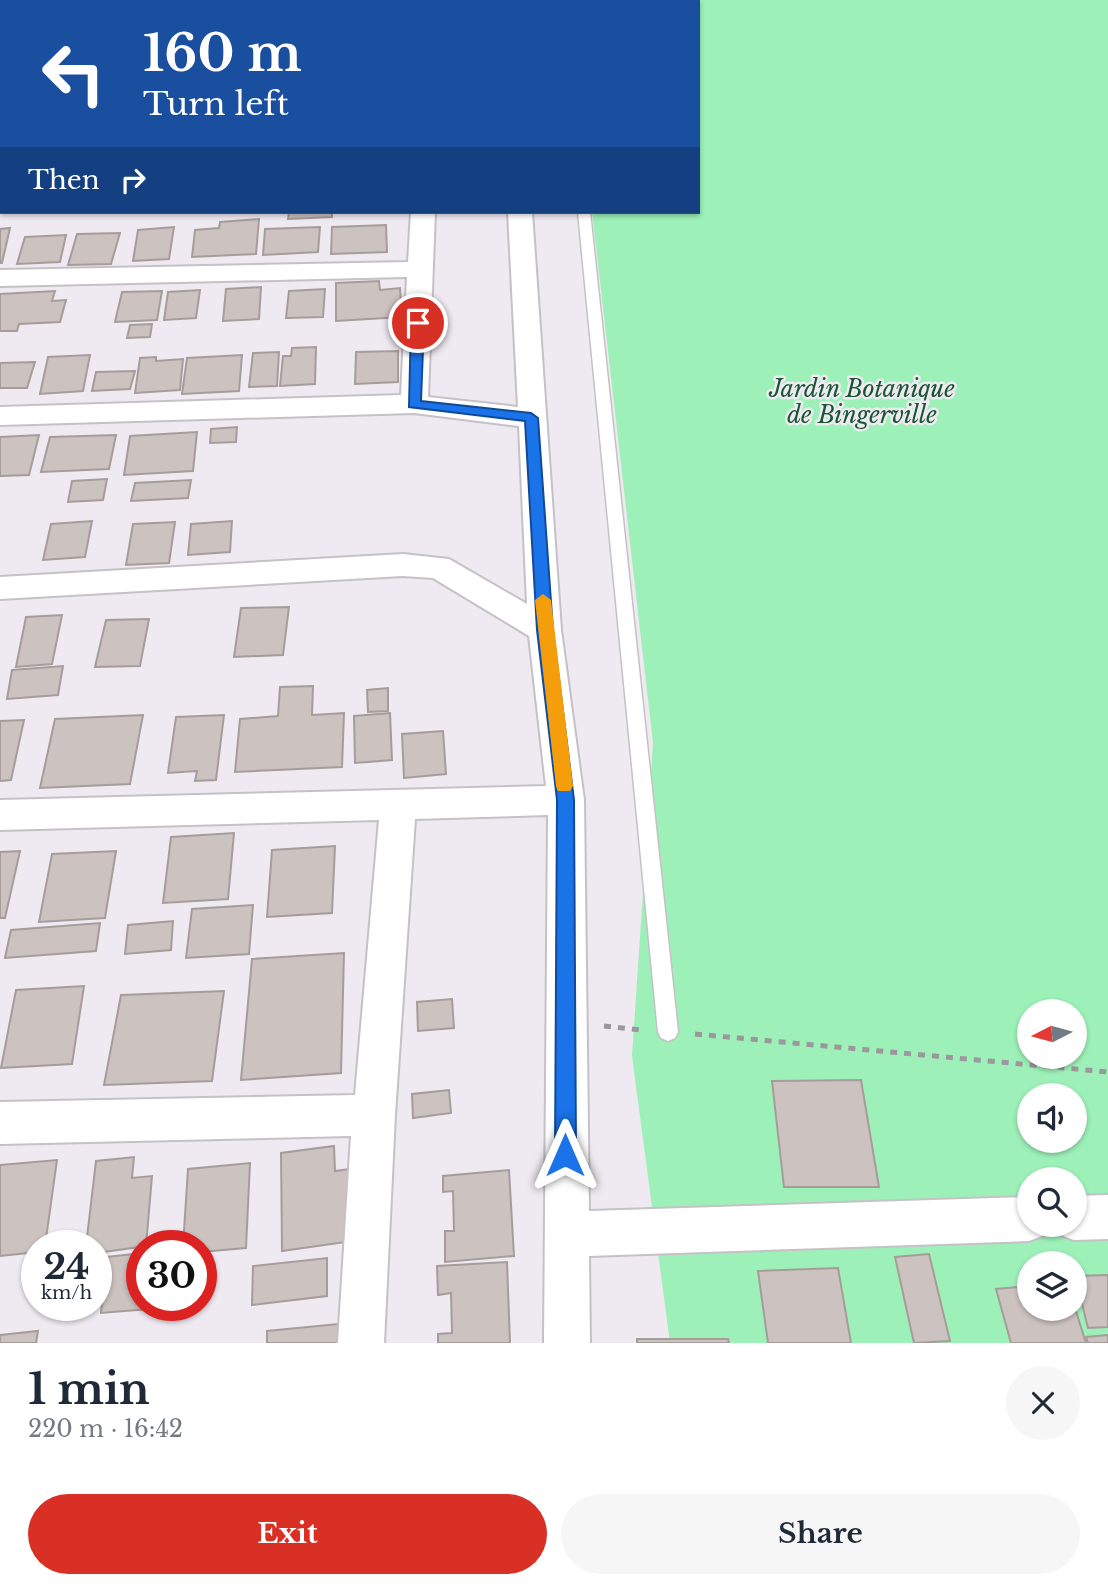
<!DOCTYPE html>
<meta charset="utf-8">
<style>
body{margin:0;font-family:"Libre Baskerville",serif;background:#f6f6f7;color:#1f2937;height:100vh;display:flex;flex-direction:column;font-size:26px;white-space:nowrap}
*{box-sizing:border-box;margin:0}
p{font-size:23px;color:#747a83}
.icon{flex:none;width:38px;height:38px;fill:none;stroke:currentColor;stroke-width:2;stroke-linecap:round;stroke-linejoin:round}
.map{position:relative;height:1343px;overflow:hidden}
.side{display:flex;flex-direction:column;background:#fff;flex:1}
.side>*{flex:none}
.top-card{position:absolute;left:0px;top:0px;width:700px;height:214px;box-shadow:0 2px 5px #0004;background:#1a4fa0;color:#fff;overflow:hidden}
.needle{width:46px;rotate:264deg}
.controls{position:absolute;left:1017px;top:999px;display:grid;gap:14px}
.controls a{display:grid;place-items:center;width:70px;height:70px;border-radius:50%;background:#fff;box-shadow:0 2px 5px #0004;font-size:35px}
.speed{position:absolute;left:21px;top:1230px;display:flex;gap:14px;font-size:35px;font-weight:700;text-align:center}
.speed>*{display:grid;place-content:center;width:91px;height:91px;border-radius:50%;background:#fff;box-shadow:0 2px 5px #0004;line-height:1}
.speed small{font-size:18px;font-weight:400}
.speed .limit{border:10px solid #d22;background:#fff;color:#111}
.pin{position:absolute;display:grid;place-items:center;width:60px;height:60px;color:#fff;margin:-30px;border:4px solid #fff;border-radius:50%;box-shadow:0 2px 7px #0007}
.me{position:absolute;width:77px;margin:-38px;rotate:0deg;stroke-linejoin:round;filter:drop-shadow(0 0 5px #0008)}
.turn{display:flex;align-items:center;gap:24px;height:147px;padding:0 28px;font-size:32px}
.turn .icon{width:91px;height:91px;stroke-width:2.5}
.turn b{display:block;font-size:49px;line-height:60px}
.then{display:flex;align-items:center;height:66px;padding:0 28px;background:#0003;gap:14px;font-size:26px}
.round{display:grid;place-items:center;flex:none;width:74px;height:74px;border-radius:37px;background:#f6f6f7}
.overview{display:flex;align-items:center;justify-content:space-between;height:119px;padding:0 28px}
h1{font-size:42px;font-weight:800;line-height:52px}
.primary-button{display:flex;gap:14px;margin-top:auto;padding:14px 28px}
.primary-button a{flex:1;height:80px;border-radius:42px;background:#d93025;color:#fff;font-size:28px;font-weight:800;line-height:80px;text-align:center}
.primary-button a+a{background:#f6f6f7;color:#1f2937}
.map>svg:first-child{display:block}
.green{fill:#9df1b8;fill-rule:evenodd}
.building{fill:#ccc2bf;stroke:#a69d9a;stroke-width:2}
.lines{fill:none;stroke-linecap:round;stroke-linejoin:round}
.lane-casing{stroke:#c6c0c7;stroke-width:3}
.street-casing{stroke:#c6c0c7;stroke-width:4}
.path{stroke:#9b979c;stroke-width:5;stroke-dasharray:7 7;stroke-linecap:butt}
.lane{fill:#fff;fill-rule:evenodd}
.street{fill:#fff;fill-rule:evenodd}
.route{fill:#1a73e8;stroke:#114b97;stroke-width:2}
.slow{fill:#f59e0b}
.labels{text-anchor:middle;stroke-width:5;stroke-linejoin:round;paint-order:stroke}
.park-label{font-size:23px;font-style:italic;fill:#175632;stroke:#efe9f1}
</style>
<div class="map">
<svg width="1108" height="1343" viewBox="0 0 1108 1343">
<rect width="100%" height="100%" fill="#efe9f1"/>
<path class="green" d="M569,0H1108V1343H670L632,1056L653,743L592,212H698V2ZM1029,1012H1074V1057H1029ZM1029,1096H1074V1141H1029ZM1029,1180H1074V1225H1029ZM1029,1264H1074V1309H1029Z"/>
<g class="building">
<polygon points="289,212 332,212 332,217 288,219"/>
<polygon points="259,219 256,254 192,257 195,230 219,228 220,222"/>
<polygon points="386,225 387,252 331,254 332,227"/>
<polygon points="174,227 169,259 133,261 138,230"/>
<polygon points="320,227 318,252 263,255 265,229"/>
<polygon points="10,228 2,263 0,263 0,229"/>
<polygon points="120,233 111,264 68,265 77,234"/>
<polygon points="66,235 60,262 17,264 25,237"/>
<polygon points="379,281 380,290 400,288 402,317 336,321 336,283"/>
<polygon points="261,287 259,319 223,321 226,289"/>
<polygon points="325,289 323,317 286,318 289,291"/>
<polygon points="200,290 196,318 164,320 168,292"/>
<polygon points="55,291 52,301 66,300 60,322 19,324 17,331 0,331 0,294"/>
<polygon points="162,291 157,320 115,322 122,292"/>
<polygon points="152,324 150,337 127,338 130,325"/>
<polygon points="316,347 315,384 280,386 283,356 291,356 292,348"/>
<polygon points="398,351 398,382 355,384 356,352"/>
<polygon points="279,352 277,386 249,387 253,353"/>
<polygon points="90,355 83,391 40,394 48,357"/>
<polygon points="242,355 239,391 182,394 187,358"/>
<polygon points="156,357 156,361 183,359 180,390 135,393 140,358"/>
<polygon points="35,362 27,388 0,388 0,363"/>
<polygon points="135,371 130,389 92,391 96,372"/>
<polygon points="237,427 236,442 210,443 211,429"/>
<polygon points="197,432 193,471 124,475 130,436"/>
<polygon points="39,435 29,475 0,476 0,437"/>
<polygon points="116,435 109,469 41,472 50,437"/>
<polygon points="107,479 103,500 68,502 72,481"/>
<polygon points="191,480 188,498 131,501 135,483"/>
<polygon points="92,521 85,557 43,560 51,524"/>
<polygon points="232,521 230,552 188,555 191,524"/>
<polygon points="175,522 169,563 126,565 133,524"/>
<polygon points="289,607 283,655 234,657 241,608"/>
<polygon points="62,615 52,664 16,667 26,617"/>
<polygon points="149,619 140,666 95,667 106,620"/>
<polygon points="63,666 58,695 7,699 12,670"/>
<polygon points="313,686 312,715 344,713 342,767 235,772 240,719 278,716 280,687"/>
<polygon points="388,688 388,711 368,712 367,690"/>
<polygon points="390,713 392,760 355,763 354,716"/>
<polygon points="143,715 130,784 40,788 55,719"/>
<polygon points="224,715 216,780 195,781 197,771 168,773 176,717"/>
<polygon points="24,720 11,780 0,781 0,721"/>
<polygon points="443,731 446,774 404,778 402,734"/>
<polygon points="234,833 228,899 163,903 171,837"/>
<polygon points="335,846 332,913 267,917 272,850"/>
<polygon points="20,851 5,918 0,918 0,852"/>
<polygon points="116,851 105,918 39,922 52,854"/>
<polygon points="253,905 249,954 186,958 192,909"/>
<polygon points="173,921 171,950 125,954 128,925"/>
<polygon points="100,923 96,951 5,958 11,930"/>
<polygon points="344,953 341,1073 241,1080 252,959"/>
<polygon points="84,986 72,1064 1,1068 16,990"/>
<polygon points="224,991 212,1081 104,1085 121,995"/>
<polygon points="452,999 454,1028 418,1031 417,1002"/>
<polygon points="861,1080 879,1187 784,1187 772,1081"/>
<polygon points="449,1090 451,1113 413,1118 412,1094"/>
<polygon points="334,1146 335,1171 350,1169 353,1241 282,1251 281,1153"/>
<polygon points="134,1157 132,1178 152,1176 146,1246 96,1253 96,1246 86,1246 96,1161"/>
<polygon points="57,1160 45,1246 37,1246 37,1252 0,1256 0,1165"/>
<polygon points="250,1163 246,1248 201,1252 201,1246 183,1246 188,1169"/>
<polygon points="509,1170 514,1256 445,1262 445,1231 454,1231 453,1191 443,1192 443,1176"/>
<polygon points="142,1253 142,1306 162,1308 101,1313 107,1257"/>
<polygon points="929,1254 950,1341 914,1343 895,1257"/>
<polygon points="327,1258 327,1296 252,1305 253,1266"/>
<polygon points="507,1262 510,1343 438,1343 438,1334 452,1333 451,1293 438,1295 437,1266"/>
<polygon points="838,1268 851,1343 768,1343 758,1271"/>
<polygon points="1108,1275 1108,1327 1088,1328 1075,1276"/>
<polygon points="1029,1286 1029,1309 1074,1309 1074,1305 1086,1343 1011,1343 996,1289"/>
<polygon points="348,1323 348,1343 267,1343 267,1331"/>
<polygon points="38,1331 36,1343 0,1343 0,1335"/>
<polygon points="1108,1335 1108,1343 1088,1343 1086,1337"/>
<polygon points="637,1339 728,1339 729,1343 637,1343"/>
</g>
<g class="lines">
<g class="lane-casing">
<g id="lane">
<rect x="557" y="0" width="10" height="2"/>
<polygon points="578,212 590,212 678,1032 675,1038 668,1041 661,1038 658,1032"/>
</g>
</g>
<g class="street-casing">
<g id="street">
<polygon points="21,0 41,0 20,2"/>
<rect x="422" y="0" width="20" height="2"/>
<rect x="497" y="0" width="20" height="2"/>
<rect x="0" y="27" width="2" height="12"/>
<polygon points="0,66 2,66 0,82"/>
<rect x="0" y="167" width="2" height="14"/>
<polygon points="411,212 435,212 428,397 518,407 508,212 532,212 561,630 584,800 589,1211 1029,1197 1029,1225 1049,1225 1045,1235 1029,1241 589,1256 590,1343 544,1343 548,815 415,819 395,1115 384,1343 338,1343 351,1136 0,1144 0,1102 355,1095 379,820 0,830 0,800 546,786 529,636 433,578 403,576 0,599 0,577 403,554 449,559 527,604 519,426 414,413 0,425 0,407 401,395 407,277 0,286 0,270 408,262"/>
<polygon points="1108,1195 1108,1239 1074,1240 1058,1234 1055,1225 1074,1225 1074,1196"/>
</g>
</g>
<g class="path">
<polyline points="604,1026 641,1030"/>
<polyline points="695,1034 1108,1072"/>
</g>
<use href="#lane" class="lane"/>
<use href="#street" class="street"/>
</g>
<polygon class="route" points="418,319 424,323 421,401 531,413 538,418 553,630 574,800 576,1155 573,1162 565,1165 558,1162 555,1155 557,800 537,630 525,421 409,407 411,323"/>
<polygon class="slow" points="543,594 551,600 573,786 570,791 558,791 556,786 535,600"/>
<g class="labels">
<g class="park-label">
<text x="862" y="397">Jardin Botanique<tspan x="862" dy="26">de Bingerville</tspan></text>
</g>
</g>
</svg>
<div class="controls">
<a><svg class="needle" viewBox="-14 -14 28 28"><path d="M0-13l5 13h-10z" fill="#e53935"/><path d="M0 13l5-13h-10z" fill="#747a83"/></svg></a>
<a><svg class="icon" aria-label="sound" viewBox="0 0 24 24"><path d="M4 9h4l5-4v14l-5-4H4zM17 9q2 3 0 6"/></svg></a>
<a><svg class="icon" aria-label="search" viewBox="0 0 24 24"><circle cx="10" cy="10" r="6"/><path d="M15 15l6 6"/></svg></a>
<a><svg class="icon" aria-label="layers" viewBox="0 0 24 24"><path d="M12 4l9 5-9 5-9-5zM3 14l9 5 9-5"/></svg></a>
</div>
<div class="speed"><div>24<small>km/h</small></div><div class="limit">30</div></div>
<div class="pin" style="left:418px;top:323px;background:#d93025"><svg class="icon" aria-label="arrive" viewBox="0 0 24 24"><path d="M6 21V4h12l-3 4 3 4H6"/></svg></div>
<svg class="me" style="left:565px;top:1155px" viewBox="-20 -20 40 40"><path d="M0-17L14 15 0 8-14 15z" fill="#1a73e8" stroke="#fff" stroke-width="4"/></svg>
<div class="top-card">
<div class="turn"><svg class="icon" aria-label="left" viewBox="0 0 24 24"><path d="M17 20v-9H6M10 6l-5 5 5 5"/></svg><div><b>160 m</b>Turn left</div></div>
<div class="then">Then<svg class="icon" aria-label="right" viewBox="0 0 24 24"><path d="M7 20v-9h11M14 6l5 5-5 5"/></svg></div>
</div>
</div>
<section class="side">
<div class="overview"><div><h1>1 min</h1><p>220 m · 16:42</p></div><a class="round"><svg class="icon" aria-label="close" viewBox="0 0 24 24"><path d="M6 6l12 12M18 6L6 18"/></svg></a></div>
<div class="primary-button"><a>Exit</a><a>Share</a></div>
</section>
